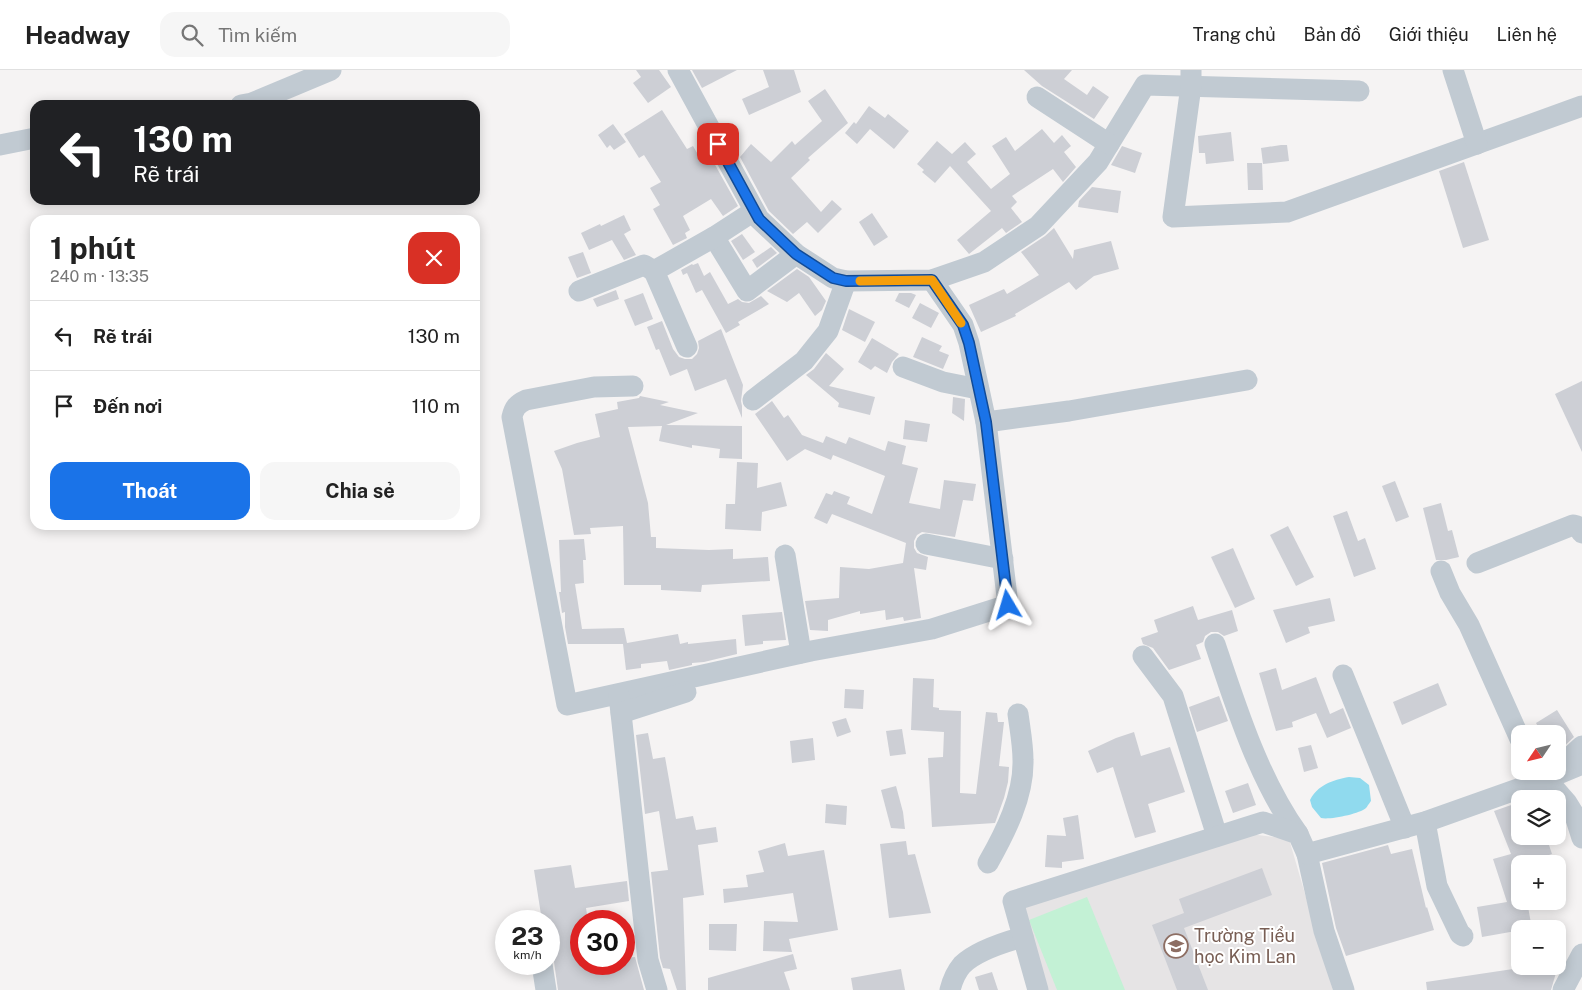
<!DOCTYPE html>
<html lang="vi">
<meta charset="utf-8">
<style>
body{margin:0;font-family:"Public Sans",sans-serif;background:#f6f6f6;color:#222;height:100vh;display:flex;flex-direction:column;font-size:19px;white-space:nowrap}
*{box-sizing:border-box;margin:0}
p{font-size:16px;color:#767676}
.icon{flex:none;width:28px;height:28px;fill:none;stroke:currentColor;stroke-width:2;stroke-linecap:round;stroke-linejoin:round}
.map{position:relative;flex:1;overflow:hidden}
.sheet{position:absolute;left:30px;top:145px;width:450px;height:315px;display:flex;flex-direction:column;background:#fff;border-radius:15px;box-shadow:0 2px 12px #0003}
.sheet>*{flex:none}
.banner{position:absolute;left:30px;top:30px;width:450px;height:105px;border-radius:15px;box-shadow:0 2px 12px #0003;background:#202124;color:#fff;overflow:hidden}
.needle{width:32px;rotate:235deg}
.controls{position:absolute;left:1511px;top:655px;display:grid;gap:10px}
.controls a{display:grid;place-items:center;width:55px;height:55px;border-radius:10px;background:#fff;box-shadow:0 2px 12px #0003;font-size:25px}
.speed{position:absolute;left:495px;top:840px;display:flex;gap:10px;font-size:25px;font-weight:700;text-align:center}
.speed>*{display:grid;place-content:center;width:65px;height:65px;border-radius:50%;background:#fff;box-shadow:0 2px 12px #0003;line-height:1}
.speed small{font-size:12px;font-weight:400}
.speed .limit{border:8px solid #d22;background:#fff;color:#111}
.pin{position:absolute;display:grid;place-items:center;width:42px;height:42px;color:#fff;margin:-21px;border-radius:10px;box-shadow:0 2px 8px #0006}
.me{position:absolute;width:55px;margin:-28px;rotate:353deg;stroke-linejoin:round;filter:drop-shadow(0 0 4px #0008)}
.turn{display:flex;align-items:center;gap:18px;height:105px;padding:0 20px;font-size:22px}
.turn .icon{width:65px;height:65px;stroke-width:2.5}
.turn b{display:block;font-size:35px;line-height:42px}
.round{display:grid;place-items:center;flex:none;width:52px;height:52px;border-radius:15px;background:#f6f6f6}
.summary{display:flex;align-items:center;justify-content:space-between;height:85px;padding:0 20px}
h1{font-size:30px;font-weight:700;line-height:38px}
.button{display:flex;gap:10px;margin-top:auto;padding:10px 20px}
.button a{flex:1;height:58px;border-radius:15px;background:#1a73e8;color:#fff;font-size:20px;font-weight:700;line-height:58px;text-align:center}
.button a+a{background:#f6f6f6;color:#222}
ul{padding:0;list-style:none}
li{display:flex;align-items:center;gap:15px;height:70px;padding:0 20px;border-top:1px solid #e0e0e0}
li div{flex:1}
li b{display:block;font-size:19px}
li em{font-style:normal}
header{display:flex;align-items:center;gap:30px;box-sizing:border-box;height:70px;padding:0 25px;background:#fff;border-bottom:1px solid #e0e0e0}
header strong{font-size:24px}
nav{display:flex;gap:28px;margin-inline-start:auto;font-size:18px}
.search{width:350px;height:45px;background:#f6f6f6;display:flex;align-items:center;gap:12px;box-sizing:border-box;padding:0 18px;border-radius:15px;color:#767676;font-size:19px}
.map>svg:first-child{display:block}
.education{fill:#e6e4e5}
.green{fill:#c3f1d5}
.water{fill:#90daee}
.building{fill:#cdcfd5}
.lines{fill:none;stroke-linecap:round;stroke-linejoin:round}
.minor{stroke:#c1cad2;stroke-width:21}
.route-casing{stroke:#114b97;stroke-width:12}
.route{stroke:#1a73e8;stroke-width:9}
.slow{stroke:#f59e0b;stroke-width:9}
.labels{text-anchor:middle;stroke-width:4;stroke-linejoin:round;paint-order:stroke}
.education-label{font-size:18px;fill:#785e54;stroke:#fff;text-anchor:start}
</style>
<header>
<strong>Headway</strong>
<div class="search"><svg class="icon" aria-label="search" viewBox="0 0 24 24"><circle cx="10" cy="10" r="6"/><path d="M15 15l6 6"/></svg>Tìm kiếm</div>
<nav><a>Trang chủ</a><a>Bản đồ</a><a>Giới thiệu</a><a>Liên hệ</a></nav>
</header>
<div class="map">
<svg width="1582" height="920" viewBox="0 0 1582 920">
<rect width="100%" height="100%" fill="#f5f3f3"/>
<polygon class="education" points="1250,764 1289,769 1333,920 1044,920 1019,832"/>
<polygon class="green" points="1087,827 1125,920 1057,920 1029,850"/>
<path class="water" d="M1349,707L1360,708L1369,715L1371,731C1370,732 1367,737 1366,738C1359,744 1330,750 1321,748L1312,737L1310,730C1318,715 1332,710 1349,707Z"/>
<g class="building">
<polygon points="636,0 659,0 671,17 648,33 633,13 641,7"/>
<polygon points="692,0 737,0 702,18"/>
<polygon points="763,0 794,0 801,22 749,45 742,29 769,17"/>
<polygon points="1024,0 1072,0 1064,9 1087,25 1093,16 1109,27 1094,49 1042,16"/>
<polygon points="825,19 848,53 808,88 810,90 791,108 821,142 832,130 842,139 818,163 807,152 793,164 769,141 740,87 751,74 771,92 792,71 795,75 822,51 808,31"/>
<polygon points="869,36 885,48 888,44 909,61 894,79 870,59 857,74 845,63 854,52 856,54"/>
<polygon points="662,40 687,79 693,76 700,88 709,84 738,136 723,146 711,129 683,146 690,160 685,163 687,168 673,175 653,139 660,135 650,118 661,112 644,85 639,88 624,64"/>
<polygon points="613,54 626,72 614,80 610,75 607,78 598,65"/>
<polygon points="1042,59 1054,73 1062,65 1071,76 1064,82 1076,97 1063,112 1053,99 1012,126 1017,132 1011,138 1022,152 1006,163 1002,158 969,184 957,170 991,141 950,96 935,113 922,102 924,100 917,94 937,71 952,84 965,72 976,84 967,92 991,119 1010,104 992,76 1006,67 1015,81"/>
<polygon points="1231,62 1234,91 1206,94 1205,83 1199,83 1198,66"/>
<polygon points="1281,75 1287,75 1289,91 1263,94 1261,78"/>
<polygon points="1122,76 1142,83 1135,103 1111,95"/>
<polygon points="1464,92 1489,170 1463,178 1439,101"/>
<polygon points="1247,93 1262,93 1263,120 1248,120"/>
<polygon points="1092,117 1121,121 1118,143 1078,137 1079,131"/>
<polygon points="872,143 888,167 874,176 859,152"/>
<polygon points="624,145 631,160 624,164 636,185 624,190 612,170 589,180 581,163 600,154 601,156"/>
<polygon points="1054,158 1073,189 1074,180 1111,171 1119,199 1094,206 1076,220 1069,212 1015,244 1016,246 981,262 969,235 1004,219 1007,224 1039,205 1021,182 1045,166"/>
<polygon points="742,164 755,182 743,190 731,171"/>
<polygon points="771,177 777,183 757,198 752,190"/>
<polygon points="583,182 591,203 577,208 568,187"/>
<polygon points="698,193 704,206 710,202 728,234 738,229 742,232 749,233 761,226 769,234 738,252 740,255 726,263 702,220 696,223 687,203 683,205 681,200 692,194 693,195"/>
<polygon points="797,199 809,207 826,231 822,240 815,246 799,223 787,232 767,221"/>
<polygon points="616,220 619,229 597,237 593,229"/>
<polygon points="643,223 653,249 635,256 624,230"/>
<polygon points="899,223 911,223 916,225 909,238 895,231"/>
<polygon points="920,233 939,243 931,258 912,248"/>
<polygon points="849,239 875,252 865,272 842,260"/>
<polygon points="662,251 673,279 679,287 685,289 692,289 697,284 699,278 698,271 721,259 743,315 741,331 742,336 742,348 726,309 695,321 687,299 670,306 659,279 656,280 647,257"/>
<polygon points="922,267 942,276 939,281 949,285 943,299 913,287"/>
<polygon points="872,268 899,284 892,292 887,303 875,296 871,300 858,292"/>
<polygon points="826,283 844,299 829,316 875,327 870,345 838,337 839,333 806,305 814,299"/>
<polygon points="1582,311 1582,382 1555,324"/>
<polygon points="640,326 669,332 660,335 698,343 666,355 742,356 742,389 719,388 720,379 692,375 692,378 659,371 662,356 628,357 648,433 651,467 656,467 656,478 709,480 733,479 733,489 768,487 770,511 702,515 701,522 661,520 661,515 624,515 623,456 590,458 591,464 574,465 562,399 554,381 577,373 600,367 595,344 618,339 617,332 639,328"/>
<polygon points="953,327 965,329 964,351 952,343"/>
<polygon points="772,331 784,348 788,345 802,365 823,373 826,366 846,374 849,367 885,381 888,371 906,376 902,394 918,398 909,433 940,439 944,410 976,414 973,431 963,430 955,467 922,462 917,465 914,471 914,478 917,483 928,487 926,500 914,498 921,548 904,551 903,547 886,550 885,540 860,544 860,541 828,550 828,561 810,560 805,531 839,528 840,497 869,499 903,493 906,473 832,444 827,454 814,448 826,423 832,425 834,421 850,427 847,434 872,444 885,406 833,385 831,390 805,379 787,391 755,344"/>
<polygon points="905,350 930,354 927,372 903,369"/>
<polygon points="737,392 758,393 757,418 781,412 787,436 762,442 761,461 725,459 726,434 735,434"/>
<polygon points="1395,411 1409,447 1396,452 1382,416"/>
<polygon points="1441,433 1448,461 1452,460 1459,487 1446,490 1436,490 1423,438"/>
<polygon points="1347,441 1358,471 1365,468 1376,499 1354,507 1333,446"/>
<polygon points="1288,456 1314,507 1296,516 1270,465"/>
<polygon points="584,469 586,490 583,490 584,513 575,514 582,559 624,558 627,573 678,564 680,574 688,572 688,574 736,569 737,584 704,592 692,593 692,595 669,600 667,591 641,594 641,598 626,600 623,574 568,574 565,557 565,542 562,543 559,522 561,522 559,470"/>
<polygon points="1233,478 1255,529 1235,538 1211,487"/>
<polygon points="1330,528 1335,551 1308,557 1310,563 1286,573 1273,540"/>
<polygon points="1193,536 1198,550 1232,540 1238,561 1224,566 1218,562 1211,562 1205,566 1203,572 1196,575 1201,589 1169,600 1153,578 1143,574 1141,568 1158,562 1154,550"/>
<polygon points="782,542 786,570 763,571 763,574 745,576 742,545"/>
<polygon points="1276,598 1282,620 1316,607 1330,644 1343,638 1351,658 1327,668 1316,643 1292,652 1293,657 1276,661 1259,603"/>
<polygon points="913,608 934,609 933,637 939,638 939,640 961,641 960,723 976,724 986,642 997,643 998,652 1004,652 999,696 1009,697 1008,712 1004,728 995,753 932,757 928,688 943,687 944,662 911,660"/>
<polygon points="1438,613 1447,635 1402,655 1393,632"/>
<polygon points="845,619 864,620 863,639 844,638"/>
<polygon points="1219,626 1228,651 1197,662 1189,637"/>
<polygon points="1557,640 1574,667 1558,682 1558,664 1542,664 1536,653"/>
<polygon points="846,648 851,662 837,667 832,652"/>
<polygon points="902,659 906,684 890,686 886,661"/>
<polygon points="1134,662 1141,686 1170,677 1185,722 1148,734 1156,762 1135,768 1113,697 1097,703 1088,681 1116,668"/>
<polygon points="648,663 653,689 665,687 676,749 693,746 696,760 716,757 718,772 698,775 704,825 683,828 686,920 677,920 670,899 663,898 660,888 651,802 668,800 659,741 645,744 636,665"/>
<polygon points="813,668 815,690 792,693 790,671"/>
<polygon points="1311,675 1318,698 1304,702 1298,678"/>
<polygon points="1248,713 1256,735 1233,743 1225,721"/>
<polygon points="896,716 903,742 905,759 891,758 881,720"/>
<polygon points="1520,732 1520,766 1546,766 1552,784 1531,791 1532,794 1520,794 1520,831 1527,831 1532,859 1520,859 1520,864 1517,865 1516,861 1482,867 1477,837 1507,832 1493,789 1511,784 1494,741"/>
<polygon points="826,734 847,736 846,755 825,753"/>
<polygon points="1078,745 1084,789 1062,792 1062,798 1045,797 1047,765 1066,766 1063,748"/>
<polygon points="906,771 908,785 915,784 931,843 889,848 880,774"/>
<polygon points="785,773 788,786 824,780 838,860 789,869 792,882 763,881 764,851 798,852 793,823 724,833 723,819 748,817 746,805 764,802 758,781"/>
<polygon points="1388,775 1391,784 1412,779 1426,838 1427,837 1434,860 1346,886 1336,858 1322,793"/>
<polygon points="571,795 575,818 627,811 629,831 586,838 588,851 581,851 581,894 624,894 624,888 635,887 644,920 558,920 554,892 549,884 549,851 542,851 534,800"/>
<polygon points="1262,798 1272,825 1184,858 1208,920 1177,920 1152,855 1184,843 1179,829"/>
<polygon points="709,854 737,854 736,881 709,880"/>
<polygon points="793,884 797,899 784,902 790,920 708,920 708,908"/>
<polygon points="1513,896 1558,896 1551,920 1427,920 1426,912 1513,899"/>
<polygon points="901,899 905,920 853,920 851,908"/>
<polygon points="992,902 998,920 979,920 975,907"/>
</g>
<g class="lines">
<g class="minor">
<polyline points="678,0 759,149 796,184 833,208 846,211 932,210 984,192 1038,156 1098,92 1145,15 1359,21"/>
<polyline points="1191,0 1191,16 1173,147 1287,142 1582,36"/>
<polyline points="1453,0 1477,74"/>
<polyline points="1037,27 1109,74"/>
<polyline points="241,35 252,33 331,0"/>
<polyline points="0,75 35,68"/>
<polyline points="714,167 747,221 796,184"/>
<polyline points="579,221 644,195 654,201"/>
<polyline points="687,277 654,201 714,167 754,141"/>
<polyline points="903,297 943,312 978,319"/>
<path d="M633,316L594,317L526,330C517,334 514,338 512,347L567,635L811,581L932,559L1008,535L986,352L969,273L963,255L932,210"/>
<polyline points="753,330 804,291 828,261 846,211"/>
<polyline points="986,352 1069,341 1247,310"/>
<polyline points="926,474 1003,489"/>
<polyline points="785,485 801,583"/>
<polyline points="1477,493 1573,455 1577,456 1582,463"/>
<polyline points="1441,501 1450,523 1469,555 1520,669"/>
<path d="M1215,574C1236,637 1259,710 1298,764"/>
<polyline points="1143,586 1173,626 1217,766"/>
<polyline points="1343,605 1405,758"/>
<polyline points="619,625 648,890 657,920"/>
<polyline points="621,643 686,622"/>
<polyline points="1558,698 1582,676"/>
<polyline points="1539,701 1567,733 1575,746 1582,768"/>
<polyline points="1425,752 1437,816 1460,864 1463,866"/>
<polyline points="1307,784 1324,861 1344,920"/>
<path d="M988,793C1005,763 1024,726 1023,690C1023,675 1020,659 1018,644"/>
<polyline points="542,894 546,920"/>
<path d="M950,920C952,912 956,902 962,895C975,882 1005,872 1023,867"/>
<polyline points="1038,920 1013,831 1263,752 1298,764 1307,784 1425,752 1546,709 1582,694"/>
<polyline points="1563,920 1582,884"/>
</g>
</g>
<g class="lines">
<g class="route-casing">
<polyline id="route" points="718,74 759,149 796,184 833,208 846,211 932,210 963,255 969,273 986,352 1008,535"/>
</g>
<use href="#route" class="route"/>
<polyline class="slow" points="860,211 932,210 961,253"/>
</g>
<defs>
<g id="school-ring" transform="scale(1.25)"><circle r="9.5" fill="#fff" stroke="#8d6e63" stroke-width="1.5"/><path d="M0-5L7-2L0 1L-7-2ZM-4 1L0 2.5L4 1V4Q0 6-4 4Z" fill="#8d6e63"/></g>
</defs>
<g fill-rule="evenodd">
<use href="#school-ring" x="1176" y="876"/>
</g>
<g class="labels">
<g class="education-label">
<text x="1194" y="872">Trường Tiểu<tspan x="1194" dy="21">học Kim Lan</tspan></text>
</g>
</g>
</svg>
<div class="controls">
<a><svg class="needle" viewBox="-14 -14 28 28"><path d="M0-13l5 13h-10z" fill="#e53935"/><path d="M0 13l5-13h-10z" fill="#767676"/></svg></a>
<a><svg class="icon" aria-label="layers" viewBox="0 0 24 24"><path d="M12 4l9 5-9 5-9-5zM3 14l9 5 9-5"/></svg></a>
<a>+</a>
<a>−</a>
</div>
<div class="speed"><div>23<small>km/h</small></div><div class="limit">30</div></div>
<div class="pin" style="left:718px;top:74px;background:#d93025"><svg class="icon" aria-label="arrive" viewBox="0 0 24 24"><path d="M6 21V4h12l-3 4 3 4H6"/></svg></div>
<svg class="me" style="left:1008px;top:535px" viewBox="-20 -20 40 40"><path d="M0-17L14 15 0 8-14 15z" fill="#1a73e8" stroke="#fff" stroke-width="4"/></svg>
<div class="banner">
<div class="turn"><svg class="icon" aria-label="left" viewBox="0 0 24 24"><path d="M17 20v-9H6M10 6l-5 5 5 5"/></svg><div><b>130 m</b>Rẽ trái</div></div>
</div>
<section class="sheet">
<div class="summary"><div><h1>1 phút</h1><p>240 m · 13:35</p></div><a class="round" style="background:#d93025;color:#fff"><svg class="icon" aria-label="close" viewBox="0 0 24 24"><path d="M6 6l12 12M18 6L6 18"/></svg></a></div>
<ul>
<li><svg class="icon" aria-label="left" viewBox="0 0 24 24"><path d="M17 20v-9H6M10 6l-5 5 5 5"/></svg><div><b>Rẽ trái</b></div><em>130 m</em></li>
<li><svg class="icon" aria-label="arrive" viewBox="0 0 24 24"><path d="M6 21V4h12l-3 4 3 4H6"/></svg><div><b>Đến nơi</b></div><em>110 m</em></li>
</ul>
<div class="button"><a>Thoát</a><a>Chia sẻ</a></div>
</section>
</div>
